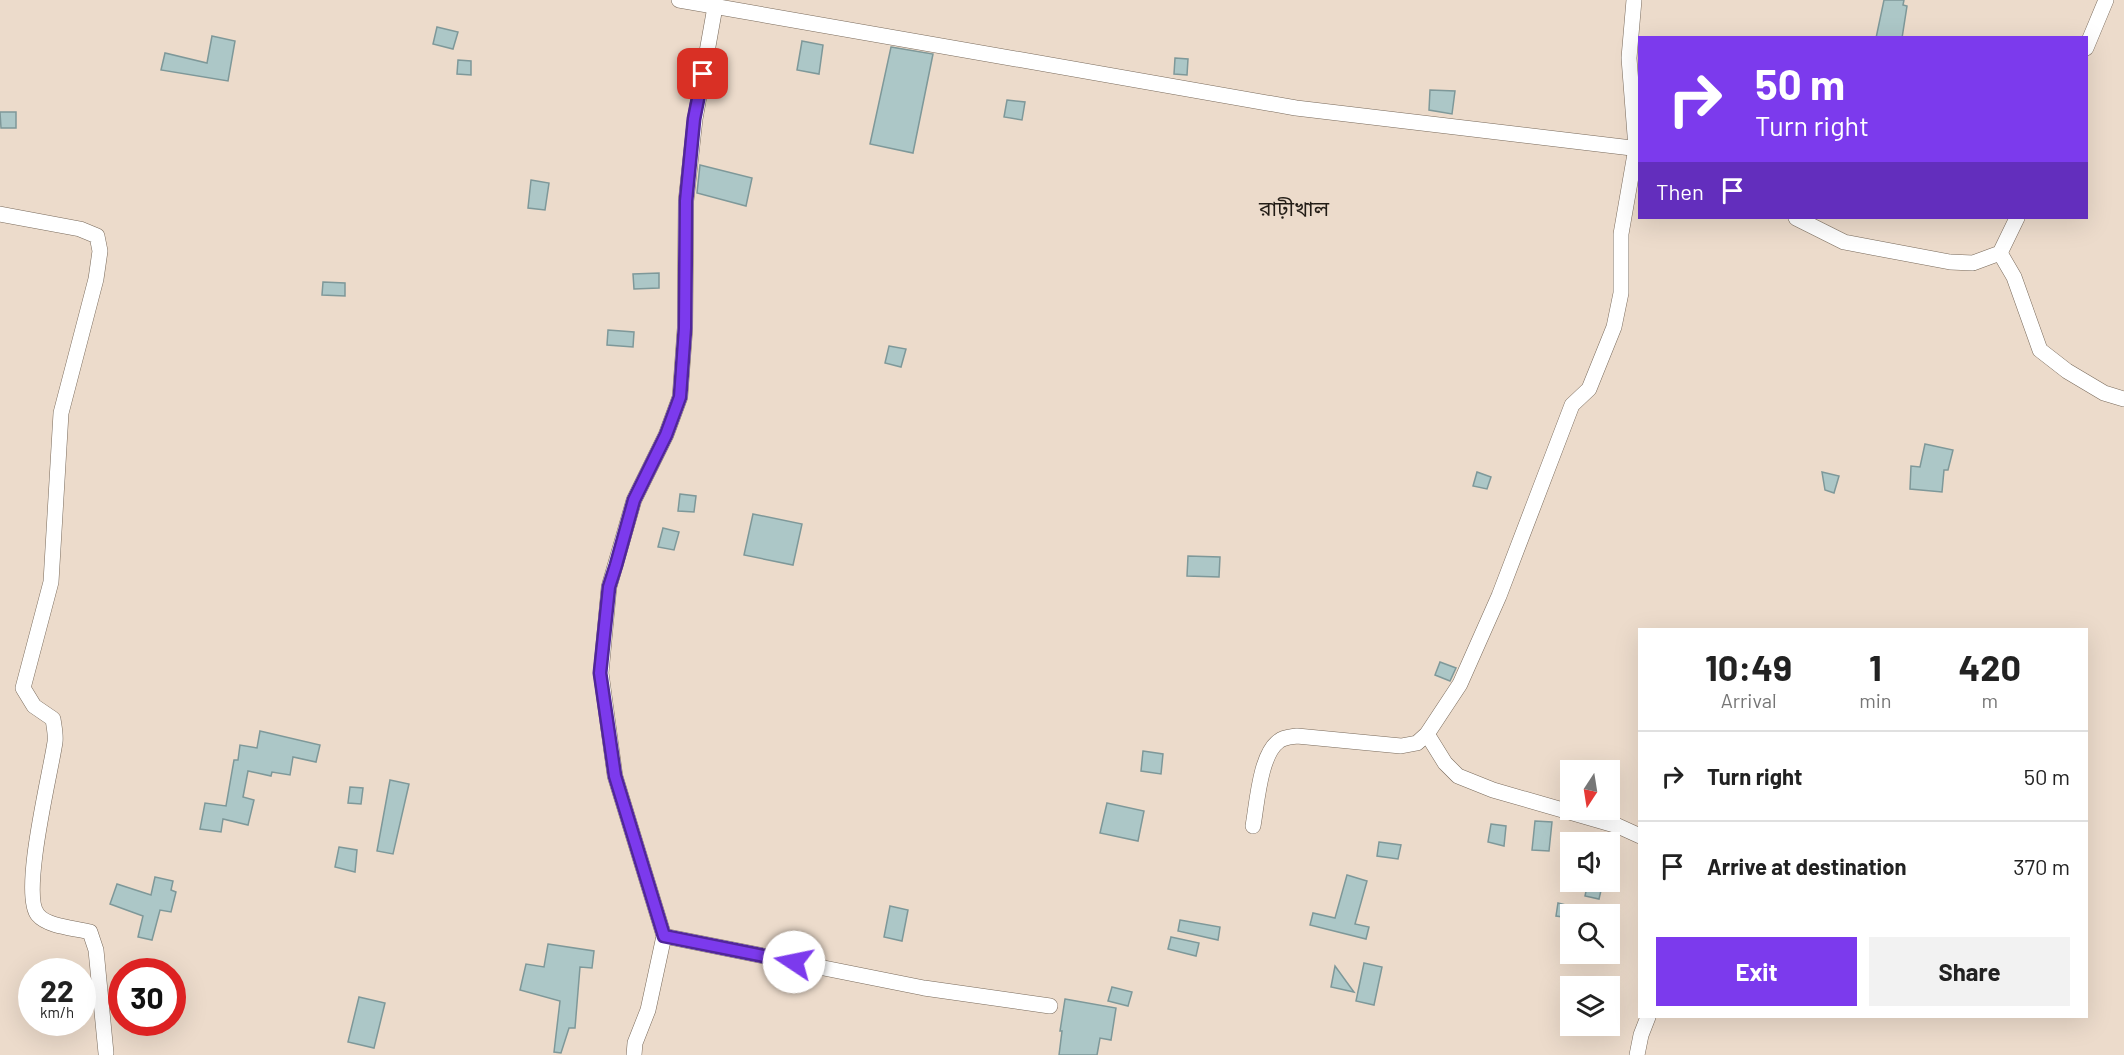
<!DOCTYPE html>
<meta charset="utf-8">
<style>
body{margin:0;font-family:Barlow,"Noto Sans Bengali",sans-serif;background:#f2f2f2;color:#222;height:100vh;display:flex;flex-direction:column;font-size:22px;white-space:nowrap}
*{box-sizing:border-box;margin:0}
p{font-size:20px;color:#767676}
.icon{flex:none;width:33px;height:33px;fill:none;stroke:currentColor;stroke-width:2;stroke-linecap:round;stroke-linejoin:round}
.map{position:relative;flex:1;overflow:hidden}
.details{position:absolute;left:1638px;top:628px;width:450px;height:390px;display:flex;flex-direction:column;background:#fff;border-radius:0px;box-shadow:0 6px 24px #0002}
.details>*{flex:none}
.guide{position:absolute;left:1638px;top:36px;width:450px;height:183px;border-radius:0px;box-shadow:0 6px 24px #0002;background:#7c3aed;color:#fff;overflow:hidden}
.needle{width:39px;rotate:192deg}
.controls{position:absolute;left:1560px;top:760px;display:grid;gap:12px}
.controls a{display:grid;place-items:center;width:60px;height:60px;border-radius:0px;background:#fff;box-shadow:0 6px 24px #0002;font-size:30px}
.speed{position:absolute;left:18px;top:958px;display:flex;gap:12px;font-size:30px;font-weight:700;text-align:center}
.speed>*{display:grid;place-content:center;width:78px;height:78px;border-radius:50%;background:#fff;box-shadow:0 6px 24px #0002;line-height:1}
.speed small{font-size:15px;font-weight:400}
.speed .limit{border:9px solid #d22;background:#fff;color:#111}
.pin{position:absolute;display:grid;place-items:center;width:51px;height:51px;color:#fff;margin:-26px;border-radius:12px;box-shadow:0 3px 9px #0006}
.me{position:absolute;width:66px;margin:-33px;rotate:281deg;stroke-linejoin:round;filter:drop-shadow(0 0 4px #0008)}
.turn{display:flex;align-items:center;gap:21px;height:126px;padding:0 18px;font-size:27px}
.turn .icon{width:78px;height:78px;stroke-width:2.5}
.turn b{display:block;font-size:42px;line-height:51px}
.then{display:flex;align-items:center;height:57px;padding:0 18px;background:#0003;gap:12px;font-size:22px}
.eta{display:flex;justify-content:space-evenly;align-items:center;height:102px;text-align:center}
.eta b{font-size:36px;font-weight:700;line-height:42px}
.primary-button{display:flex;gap:12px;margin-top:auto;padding:12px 18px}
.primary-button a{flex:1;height:69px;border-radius:0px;background:#7c3aed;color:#fff;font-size:24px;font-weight:700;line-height:69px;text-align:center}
.primary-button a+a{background:#f2f2f2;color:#222}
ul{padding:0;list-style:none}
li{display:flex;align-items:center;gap:18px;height:90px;padding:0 18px;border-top:2px solid #e0e0e0}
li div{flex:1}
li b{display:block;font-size:22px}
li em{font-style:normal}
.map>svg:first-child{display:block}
.building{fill:#acc7c7;stroke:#7e9899;stroke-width:1.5}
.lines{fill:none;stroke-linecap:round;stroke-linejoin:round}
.street-casing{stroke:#796a5b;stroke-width:16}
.street{stroke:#fff;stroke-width:15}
.route-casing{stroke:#51269a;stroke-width:15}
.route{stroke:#7c3aed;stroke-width:10}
.labels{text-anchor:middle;stroke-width:6;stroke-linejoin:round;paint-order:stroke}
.quarter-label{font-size:21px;fill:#221c16;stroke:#ecdbcb}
</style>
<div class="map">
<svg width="2124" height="1055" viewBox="0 0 2124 1055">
<rect width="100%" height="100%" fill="#ecdbcb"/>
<g class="building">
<polygon points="1884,0 1904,0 1903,5 1907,6 1902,38 1876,38"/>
<polygon points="437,27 458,32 453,49 433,44"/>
<polygon points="212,36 235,41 228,81 161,70 165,53 207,63"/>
<polygon points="802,41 823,45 819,74 797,70"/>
<polygon points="891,47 933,54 913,153 870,144"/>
<polygon points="1175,58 1188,59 1187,75 1174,74"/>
<polygon points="458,60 471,61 471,75 457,74"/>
<polygon points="1430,90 1455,91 1452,114 1429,110"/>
<polygon points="1007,100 1025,102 1022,120 1004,117"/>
<polygon points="0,112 16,112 16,128 1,128"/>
<polygon points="700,165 752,178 746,206 697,193"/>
<polygon points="531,180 549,183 545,210 528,208"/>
<polygon points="659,273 659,288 634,289 633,274"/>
<polygon points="323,282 345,283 345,296 322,295"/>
<polygon points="608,330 634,332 633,347 607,345"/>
<polygon points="889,346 906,349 901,367 885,363"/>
<polygon points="1925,444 1953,450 1948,470 1944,470 1942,492 1910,489 1911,466 1920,467"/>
<polygon points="1477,472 1491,477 1487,489 1473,486"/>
<polygon points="1822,472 1839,476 1834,493 1825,490"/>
<polygon points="680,494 696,496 694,512 678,511"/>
<polygon points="753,514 802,524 793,565 744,555"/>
<polygon points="663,528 679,532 674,550 658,547"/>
<polygon points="1188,556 1220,557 1219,577 1187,576"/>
<polygon points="1440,662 1456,668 1450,681 1435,675"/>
<polygon points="260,731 320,745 316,762 293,757 290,775 272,772 271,776 248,771 243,797 254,800 248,825 223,819 221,832 200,829 205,803 226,806 234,760 238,760 240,745 257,748"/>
<polygon points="1143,751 1163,754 1161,774 1141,771"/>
<polygon points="390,780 409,784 393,854 377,851"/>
<polygon points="350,787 363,788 361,804 348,803"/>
<polygon points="1107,803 1144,811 1138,841 1100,833"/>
<polygon points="1535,821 1552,822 1549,851 1532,850"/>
<polygon points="1491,824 1506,826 1504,846 1488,842"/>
<polygon points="1379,842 1401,845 1398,859 1377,856"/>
<polygon points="339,847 357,850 355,872 335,867"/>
<polygon points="1347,875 1367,881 1355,924 1369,927 1366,939 1310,925 1313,913 1335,918"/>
<polygon points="155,877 173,881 171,890 176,892 171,912 160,910 152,940 138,937 143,916 110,904 117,884 151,895"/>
<polygon points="1588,882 1603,882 1599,899 1585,896"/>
<polygon points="1558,903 1570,906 1570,918 1556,916"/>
<polygon points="890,906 908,910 902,941 884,937"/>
<polygon points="1180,920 1220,927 1218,940 1178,931"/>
<polygon points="1171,937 1199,943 1196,956 1168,949"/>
<polygon points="548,944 594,951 592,968 580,967 575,1028 569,1028 561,1053 554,1052 560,1001 520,990 526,964 544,967"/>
<polygon points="1364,963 1382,967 1374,1005 1356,1001"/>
<polygon points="1335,966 1354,992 1331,987"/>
<polygon points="1112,987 1132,992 1128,1006 1108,1001"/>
<polygon points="359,997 385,1003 374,1048 348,1042"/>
<polygon points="1065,999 1116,1008 1111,1040 1100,1038 1097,1055 1059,1055 1062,1031 1060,1031"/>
</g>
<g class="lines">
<g class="street-casing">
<g id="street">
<polyline points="679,0 1296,108 1640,149"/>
<polyline points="2086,48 2106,0"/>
<path d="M0,214L80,229L97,236L100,251L96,279L61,413L51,582L23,688L34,706L53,719C54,726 56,735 55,742C51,771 20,895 38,915C48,927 76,928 90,932L96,950L106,1053"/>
<polyline points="1796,218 1844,242 1950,262 1973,263 2000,253 2017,218"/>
<polyline points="2000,253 2014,277 2040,350 2067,371 2104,393 2124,399"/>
<polyline points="1427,734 1445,763 1458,776 1493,790 1618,826 1640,836"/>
<path d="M1253,826C1257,804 1260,754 1279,741C1284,737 1291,737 1297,736L1401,746L1417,743L1427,734L1460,684L1499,596L1572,405L1589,389L1614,327L1621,293V234L1636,148L1629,58L1634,0"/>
<polyline points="664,936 924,988 1050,1006"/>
<polyline points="634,1055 635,1043 648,1010 664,936 615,776 601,673 609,587 634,500 666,435 680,397 685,328 686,201 695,119 715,7"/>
<polyline points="1637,1055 1641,1035 1648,1017"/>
</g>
</g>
<use href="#street" class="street"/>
</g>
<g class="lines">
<g class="route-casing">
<polyline id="route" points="703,74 694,119 686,201 685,328 680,397 666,435 634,500 616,565 609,587 600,673 615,776 664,936 794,962"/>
</g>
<use href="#route" class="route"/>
</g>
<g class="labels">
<g class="quarter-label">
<text x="1294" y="216">রাঢ়ীখাল</text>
</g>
</g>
</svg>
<div class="controls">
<a><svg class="needle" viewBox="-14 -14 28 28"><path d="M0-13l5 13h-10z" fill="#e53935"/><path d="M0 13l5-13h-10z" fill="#767676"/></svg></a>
<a><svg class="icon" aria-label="sound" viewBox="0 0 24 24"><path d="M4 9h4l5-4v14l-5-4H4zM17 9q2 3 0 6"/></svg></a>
<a><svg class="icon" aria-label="search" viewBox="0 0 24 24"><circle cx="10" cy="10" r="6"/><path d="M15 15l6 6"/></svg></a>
<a><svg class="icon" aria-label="layers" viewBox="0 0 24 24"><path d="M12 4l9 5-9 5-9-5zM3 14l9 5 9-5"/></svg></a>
</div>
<div class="speed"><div>22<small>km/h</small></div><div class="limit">30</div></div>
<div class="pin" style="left:703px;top:74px;background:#d93025"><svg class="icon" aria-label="arrive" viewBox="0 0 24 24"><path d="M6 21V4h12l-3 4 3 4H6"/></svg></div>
<svg class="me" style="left:794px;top:962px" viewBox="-20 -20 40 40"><circle r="19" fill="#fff"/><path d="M0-13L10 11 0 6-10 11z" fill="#7c3aed"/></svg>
<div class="guide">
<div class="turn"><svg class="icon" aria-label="right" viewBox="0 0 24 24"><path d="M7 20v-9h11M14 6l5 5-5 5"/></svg><div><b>50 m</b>Turn right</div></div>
<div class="then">Then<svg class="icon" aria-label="arrive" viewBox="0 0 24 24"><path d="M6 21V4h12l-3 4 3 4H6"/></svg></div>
</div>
<section class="details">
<div class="eta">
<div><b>10:49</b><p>Arrival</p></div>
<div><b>1</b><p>min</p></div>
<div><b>420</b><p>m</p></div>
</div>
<ul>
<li><svg class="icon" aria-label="right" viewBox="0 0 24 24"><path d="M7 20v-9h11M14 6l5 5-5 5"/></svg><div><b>Turn right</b></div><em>50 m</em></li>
<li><svg class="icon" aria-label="arrive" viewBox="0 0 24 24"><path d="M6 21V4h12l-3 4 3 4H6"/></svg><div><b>Arrive at destination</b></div><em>370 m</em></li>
</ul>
<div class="primary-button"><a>Exit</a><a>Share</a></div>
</section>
</div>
